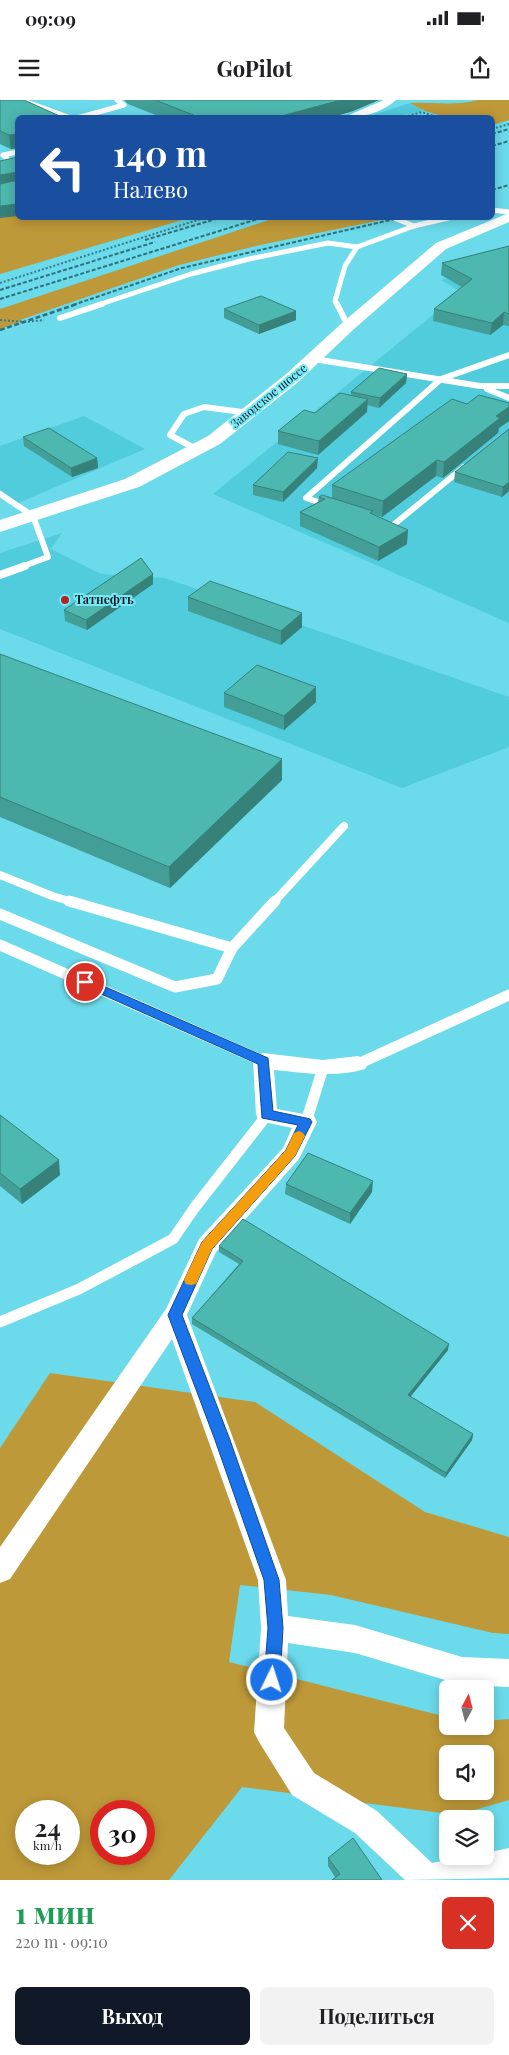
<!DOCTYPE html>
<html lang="ru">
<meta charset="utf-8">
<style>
body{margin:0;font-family:"Playfair Display",serif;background:#f2f2f2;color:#202124;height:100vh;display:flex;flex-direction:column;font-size:19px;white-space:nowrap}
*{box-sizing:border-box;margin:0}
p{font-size:16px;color:#757577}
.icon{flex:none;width:28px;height:28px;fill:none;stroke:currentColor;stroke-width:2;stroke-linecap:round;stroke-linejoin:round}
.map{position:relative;height:1780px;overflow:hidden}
.side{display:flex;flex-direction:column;background:#fff;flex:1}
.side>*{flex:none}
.banner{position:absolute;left:15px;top:15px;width:480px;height:105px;border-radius:8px;box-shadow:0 2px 12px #0003;background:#1a4fa0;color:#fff;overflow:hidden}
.needle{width:32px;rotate:7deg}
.tools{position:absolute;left:439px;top:1580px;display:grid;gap:10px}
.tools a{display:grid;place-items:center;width:55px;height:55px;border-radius:8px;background:#fff;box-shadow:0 2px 12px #0003;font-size:25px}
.speed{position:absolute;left:15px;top:1700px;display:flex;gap:10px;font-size:25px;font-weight:700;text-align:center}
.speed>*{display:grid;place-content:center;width:65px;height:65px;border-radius:50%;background:#fff;box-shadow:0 2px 12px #0003;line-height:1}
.speed small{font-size:12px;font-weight:400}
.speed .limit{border:8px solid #d22;background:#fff;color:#111}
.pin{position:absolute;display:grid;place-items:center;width:42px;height:42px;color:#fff;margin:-21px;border:2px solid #fff;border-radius:50%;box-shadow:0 1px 5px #0007}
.me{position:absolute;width:55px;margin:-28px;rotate:4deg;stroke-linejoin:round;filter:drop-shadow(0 0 4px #0008)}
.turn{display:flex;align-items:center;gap:18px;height:105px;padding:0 15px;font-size:22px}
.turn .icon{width:65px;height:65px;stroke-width:2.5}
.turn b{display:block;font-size:35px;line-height:42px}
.round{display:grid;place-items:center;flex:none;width:52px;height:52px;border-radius:8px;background:#f2f2f2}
.head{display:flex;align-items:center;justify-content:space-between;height:85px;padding:0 15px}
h1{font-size:30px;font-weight:700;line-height:38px;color:#1e9e55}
.button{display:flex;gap:10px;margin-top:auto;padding:10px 15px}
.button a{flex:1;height:58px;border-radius:8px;background:#111827;color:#fff;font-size:20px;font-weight:700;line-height:58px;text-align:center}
.button a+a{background:#f2f2f2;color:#202124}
.status{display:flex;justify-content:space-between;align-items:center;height:35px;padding:0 25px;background:#fff;direction:ltr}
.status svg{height:14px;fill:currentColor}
header{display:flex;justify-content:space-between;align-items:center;height:65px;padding:0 15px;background:#fff;font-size:22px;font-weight:700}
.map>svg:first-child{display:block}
.built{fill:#50ccdc}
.green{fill:#be9939;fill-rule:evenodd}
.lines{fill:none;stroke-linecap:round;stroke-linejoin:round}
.path{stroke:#357c86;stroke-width:2;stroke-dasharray:2 2;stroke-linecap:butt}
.service-far3{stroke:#fff;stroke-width:5}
.service-far2{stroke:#fff;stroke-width:6}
.service-far1{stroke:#fff;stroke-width:8}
.service{stroke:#fff;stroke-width:11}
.minor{fill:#fff;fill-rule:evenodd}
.primary{fill:#fff;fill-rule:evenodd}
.rail-far1{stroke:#2e717a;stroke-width:2;stroke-dasharray:4 2;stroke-linecap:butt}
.rail{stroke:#2e717a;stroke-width:2.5;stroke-dasharray:5 2.5;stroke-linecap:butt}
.wall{fill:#429e96}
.shaded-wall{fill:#36817a}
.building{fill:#4db8af;stroke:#36817a}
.route{fill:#1a73e8;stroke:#114b97}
.slow{fill:#f59e0b}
.poi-dot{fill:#b52523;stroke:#79e8f7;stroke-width:2}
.labels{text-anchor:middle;stroke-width:4;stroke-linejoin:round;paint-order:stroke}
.far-street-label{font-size:12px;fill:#002024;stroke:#79e8f7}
.far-poi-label{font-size:12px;font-weight:bold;fill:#002024;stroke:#79e8f7;text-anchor:start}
</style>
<div class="status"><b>09:09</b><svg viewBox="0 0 49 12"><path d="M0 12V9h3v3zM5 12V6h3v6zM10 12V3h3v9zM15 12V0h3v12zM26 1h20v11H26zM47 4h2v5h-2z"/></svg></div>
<header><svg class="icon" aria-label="menu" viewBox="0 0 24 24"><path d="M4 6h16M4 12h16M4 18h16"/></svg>GoPilot<svg class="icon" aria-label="share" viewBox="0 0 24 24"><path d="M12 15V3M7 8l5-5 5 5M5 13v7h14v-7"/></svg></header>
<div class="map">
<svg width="509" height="1780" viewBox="0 0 509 1780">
<rect width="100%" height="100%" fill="#6bdaea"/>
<g class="built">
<polygon points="410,3 423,11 390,17 373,15"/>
<polygon points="509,156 509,523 213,394 461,192 441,180 476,170"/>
<polygon points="84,316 145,349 18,403 0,390 0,346"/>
<polygon points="62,433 51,449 101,474 165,478 509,597 509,647 402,688 0,529 0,453"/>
</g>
<g class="green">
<path d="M478,0H509V20L493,25L492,18C463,18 436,20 410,3C433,2 456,6 478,0Z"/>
<polygon points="17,91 18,118 189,118 0,174 0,94"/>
<polygon points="275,118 386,119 260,145 179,165 20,220 22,221 0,229 0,209"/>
<path d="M50,1273L255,1302L425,1412L509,1437V1534L493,1533L331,1495L240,1485L229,1562L447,1617L448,1626H485V1621L509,1619V1700L457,1715L242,1687L169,1780H0V1348ZM448,1654H485V1691H448ZM26,1711H69V1754H26ZM101,1711H144V1754H101Z"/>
</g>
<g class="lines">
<g class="path">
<polyline points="400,18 422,12 439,18"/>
<polyline points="492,29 509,24"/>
<polyline points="0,183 204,118"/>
<polyline points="0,220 25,222 44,220"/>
</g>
<g class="service-far3">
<polyline points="21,0 71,18"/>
<polyline points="77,18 124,5 117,0"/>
<polyline points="0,69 14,65 3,55 18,52"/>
<polyline points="492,110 509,112"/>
<polyline points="394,118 414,126"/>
<polyline points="98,205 191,174 249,159 328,143 357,147"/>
<polyline points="337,205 335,201 345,166 357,147 414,126 448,118"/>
</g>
<g class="service-far2">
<polyline points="337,204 348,226"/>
<polyline points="60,218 102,204"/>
<polyline points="314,259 480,286 509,286"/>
<polyline points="487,289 509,298"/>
<polyline points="196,349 170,335 184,314 204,307 250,313"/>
<polyline points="0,394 33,416 48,457 21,467"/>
<polyline points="331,406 306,398 441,279 509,255"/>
<polyline points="383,423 392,426 464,367"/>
</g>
<g class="service-far1">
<polyline points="0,475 25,466"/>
<polyline points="0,775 52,796 73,802"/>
<polyline points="274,802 344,726"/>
</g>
<g class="service">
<polyline points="69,801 232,848"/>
<polyline points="0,814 175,887 217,879 232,848 275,801"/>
<polyline points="0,845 263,961"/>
<polyline points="358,964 509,895"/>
<polyline points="306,1022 323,968"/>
<polyline points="0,1222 79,1189 173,1139 195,1107 267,1015"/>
</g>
<g class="minor">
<path d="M384,0H396C382,13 360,18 342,18Z"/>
<path d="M263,953L323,960L358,956L365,959L368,964L365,969C335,978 305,973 274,970L277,1009L314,1016L317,1022L299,1059L216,1152L187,1215L286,1480L288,1516L355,1525L462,1557L509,1559V1587L462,1585L355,1553L288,1543L284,1628L314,1673L377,1711L432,1763L467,1756H485V1753L509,1748V1778L405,1780L355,1733L292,1695L259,1642L254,1632L261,1528L258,1480L172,1239L10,1479L0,1483V1447L166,1209L199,1139L283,1048L292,1028L259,1021L256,1015L253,961L256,956Z"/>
</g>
<polygon class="primary" points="509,113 509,122 446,149 354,229 297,283 220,344 139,387 0,432 0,420 125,379 208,336 285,275 342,223 436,143"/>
<g class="rail-far1">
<polyline points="492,34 509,29"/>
<polyline points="492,46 509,41"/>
<polyline points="492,90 509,85"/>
<polyline points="145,140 219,118"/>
<polyline points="0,190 155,142"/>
<polyline points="0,199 261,118"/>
<polyline points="73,205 182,168 399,118"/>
</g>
<polyline class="rail" points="0,230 77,204"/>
</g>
<g class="wall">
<polygon points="0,0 18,18 18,48 11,49 0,44"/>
<polygon points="124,0 379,0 353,11 329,18 163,18 128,4"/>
<polygon points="509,146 509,226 503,225 490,235 433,221 434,209 462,187 441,175 442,163"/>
<polygon points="224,209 296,220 259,234 224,218"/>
<polygon points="407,274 406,283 379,308 367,305 367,312 318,355 278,344 278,331 351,295 351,292"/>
<polygon points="509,303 509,321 499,328 498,333 443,378 436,376 382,417 373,414 407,444 378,461 300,426 300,412 318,402 319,397 332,398 332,385 467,304"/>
<polygon points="509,329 509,391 502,397 454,382 455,372"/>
<polygon points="23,337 97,358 98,368 72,377 24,346"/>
<polygon points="317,368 283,402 253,395 253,385"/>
<polygon points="153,474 153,484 87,530 65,521 64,510"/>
<polygon points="188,497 302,513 302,527 281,545 188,511"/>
<polygon points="0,554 282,680 170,788 0,717"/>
<polygon points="316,587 316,602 284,630 224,607 224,593"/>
<polygon points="0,1015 60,1075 22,1104 0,1086"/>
<polygon points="286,1084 372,1092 350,1124 285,1094"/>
<polygon points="219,1146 448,1250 410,1297 473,1334 472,1340 445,1378 192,1224 192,1218 239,1164 219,1152"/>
<polygon points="328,1758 382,1780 335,1777 328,1766"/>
</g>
<g class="shaded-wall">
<polygon points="341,0 379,0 353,11 329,18 274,18"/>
<polygon points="18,34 18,48 11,49 9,35"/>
<polygon points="18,72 18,84 0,88 0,75"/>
<polygon points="18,104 18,116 0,118 0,106"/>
<polygon points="296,211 296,220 259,234 259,225"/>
<polygon points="504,212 503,225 490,235 492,223"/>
<polygon points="407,274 406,283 379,308 380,298"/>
<polygon points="368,299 367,312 318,355 319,341"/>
<polygon points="509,307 509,321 499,328 498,333 443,378 444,362 496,316"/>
<polygon points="97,358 98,368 72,377 71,368"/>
<polygon points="318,358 317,368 283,402 283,392"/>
<polygon points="437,360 436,376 382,417 383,401"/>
<polygon points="509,382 509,391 502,397 503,387"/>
<polygon points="408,430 407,444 378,461 379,447"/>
<polygon points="153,474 153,484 87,530 86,520"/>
<polygon points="302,513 302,527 281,545 281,531"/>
<polygon points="316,587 316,602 284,630 284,616"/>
<polygon points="282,659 282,680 170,788 169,767"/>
<polygon points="59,1060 60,1075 22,1104 20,1089"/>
<polygon points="373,1081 372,1092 350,1124 350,1113"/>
<polygon points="449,1244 448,1250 407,1301 408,1295"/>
<polygon points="473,1334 472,1340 445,1378 446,1373"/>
</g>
<g class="building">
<polygon points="0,0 24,0 64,18 18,18 18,34 9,35 0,31"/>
<polygon points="155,0 341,0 274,18 201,18"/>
<polygon points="18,57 18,72 0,75 0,61"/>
<polygon points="18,80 18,104 0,106 0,84"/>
<polygon points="509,146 509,214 504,212 492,223 434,209 472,179 442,163"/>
<polygon points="261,196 296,211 259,225 224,209"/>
<polygon points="379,268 407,274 380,298 351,292"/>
<polygon points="340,293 368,299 319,341 278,331 304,310 315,313"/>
<polygon points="479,295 509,303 509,307 496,316 500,318 444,362 437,360 383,401 332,385 452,299 467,304"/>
<polygon points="49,328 97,358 71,368 23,337"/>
<polygon points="509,329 509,382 503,387 455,372"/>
<polygon points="288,352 318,358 283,392 253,385"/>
<polygon points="322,395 373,411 370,413 408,430 379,447 300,412 325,399 319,397"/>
<polygon points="141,458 153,474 86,520 64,510"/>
<polygon points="210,481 302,513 281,531 188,497"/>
<polygon points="0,554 282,659 169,767 0,697"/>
<polygon points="257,565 316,587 284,616 224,593"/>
<polygon points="0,1015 59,1060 20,1089 0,1073"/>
<polygon points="308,1053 373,1081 350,1113 286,1084"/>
<polygon points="243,1119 449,1244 408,1295 473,1334 446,1373 192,1218 243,1161 219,1146"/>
<polygon points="353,1738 382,1780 332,1780 340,1774 328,1758"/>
</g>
<polygon class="route" points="85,878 268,958 273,1011 306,1018 310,1019 312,1022 295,1056 212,1149 182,1215 230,1340 279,1480 283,1528 280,1580 278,1586 272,1588 266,1586 264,1580 268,1528 264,1480 215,1340 168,1215 202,1142 286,1050 298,1025 262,1018 258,964 81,885 79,882 81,879"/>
<polygon class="slow" points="299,1031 303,1033 305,1036 295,1056 212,1149 196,1184 191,1185 186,1184 184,1180 202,1142 286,1050 294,1033"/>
<circle class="poi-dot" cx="65" cy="500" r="5"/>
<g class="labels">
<g class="far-street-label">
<text transform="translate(269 296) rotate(-39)" y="4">Заводское шоссе</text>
</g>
<g class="far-poi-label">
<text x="75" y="504">Татнефть</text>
</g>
</g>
</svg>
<div class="tools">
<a><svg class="needle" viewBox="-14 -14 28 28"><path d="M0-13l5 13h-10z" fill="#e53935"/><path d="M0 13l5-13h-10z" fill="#757577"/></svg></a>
<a><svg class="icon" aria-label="sound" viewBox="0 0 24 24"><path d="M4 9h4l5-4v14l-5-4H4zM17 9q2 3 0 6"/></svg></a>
<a><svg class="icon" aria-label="layers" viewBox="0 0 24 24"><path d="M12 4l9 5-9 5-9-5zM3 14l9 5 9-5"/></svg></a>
</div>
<div class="speed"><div>24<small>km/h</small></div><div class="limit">30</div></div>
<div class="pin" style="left:85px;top:882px;background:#d93025"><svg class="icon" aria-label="arrive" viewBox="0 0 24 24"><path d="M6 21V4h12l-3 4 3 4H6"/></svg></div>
<svg class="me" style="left:272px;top:1580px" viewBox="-20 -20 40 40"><circle r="17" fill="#1a73e8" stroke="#fff" stroke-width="3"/><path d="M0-11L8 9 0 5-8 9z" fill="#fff"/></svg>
<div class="banner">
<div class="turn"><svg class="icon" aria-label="left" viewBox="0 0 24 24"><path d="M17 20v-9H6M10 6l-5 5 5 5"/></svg><div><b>140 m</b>Налево</div></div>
</div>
</div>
<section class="side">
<div class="head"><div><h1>1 мин</h1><p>220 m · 09:10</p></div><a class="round" style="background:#d93025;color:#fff"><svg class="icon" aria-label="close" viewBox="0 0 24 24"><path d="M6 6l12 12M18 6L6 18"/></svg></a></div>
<div class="button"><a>Выход</a><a>Поделиться</a></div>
</section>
